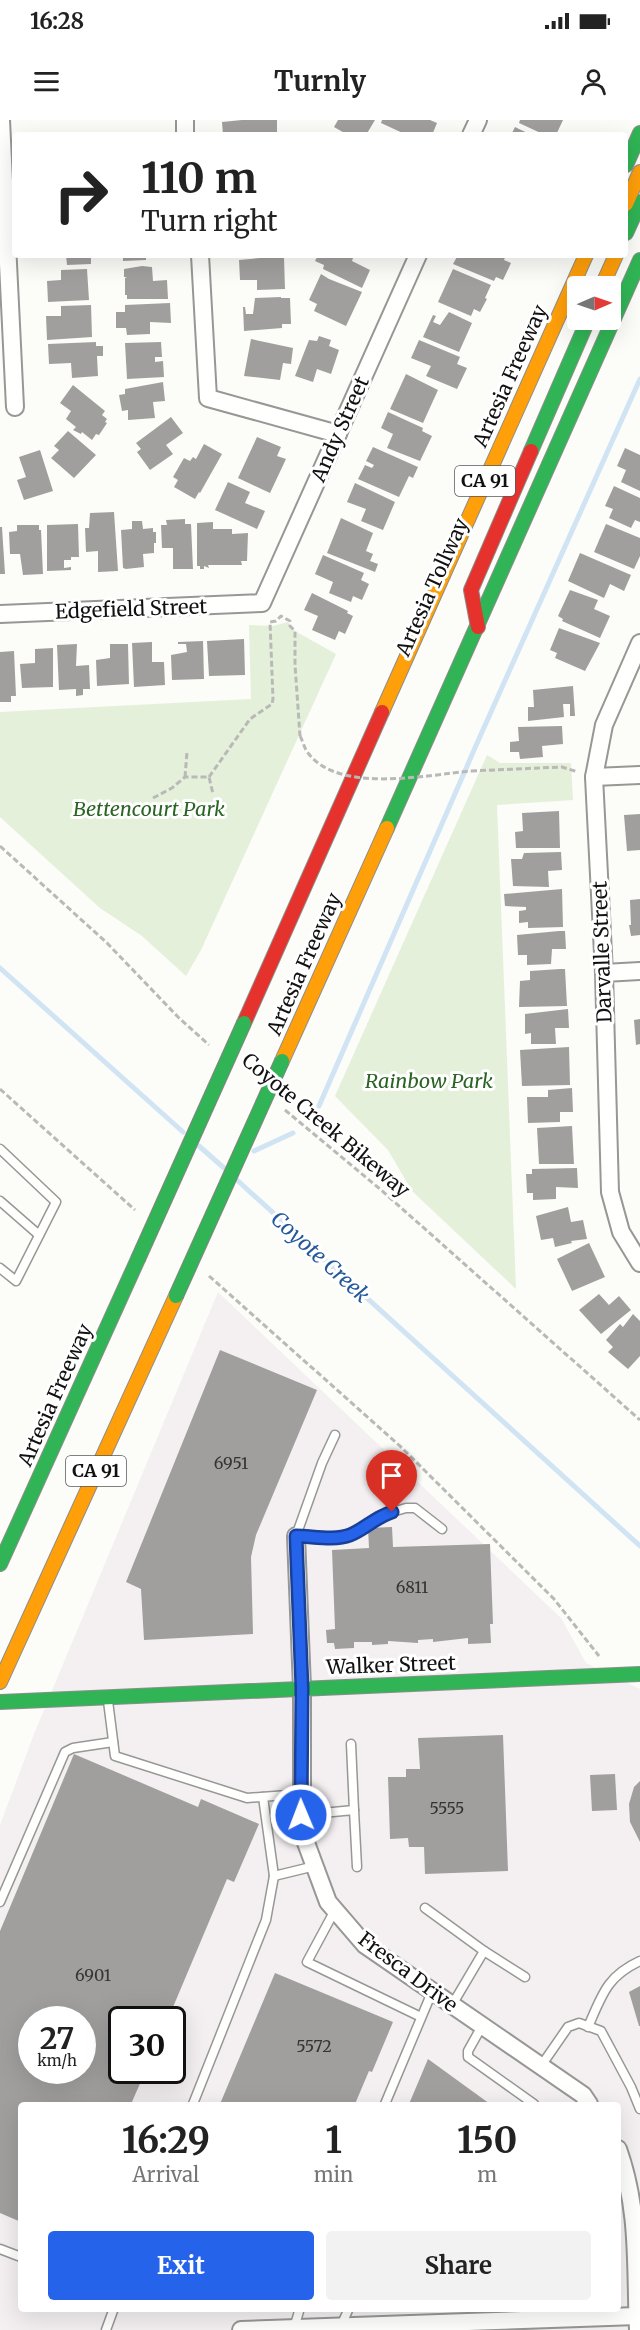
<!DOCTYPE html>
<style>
body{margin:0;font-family:Merriweather,serif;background:#f2f2f2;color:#222;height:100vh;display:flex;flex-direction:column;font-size:22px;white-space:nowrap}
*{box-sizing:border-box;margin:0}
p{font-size:20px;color:#767676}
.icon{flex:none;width:33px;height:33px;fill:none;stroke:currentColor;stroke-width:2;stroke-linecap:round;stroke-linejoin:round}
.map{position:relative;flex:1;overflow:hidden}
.details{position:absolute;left:18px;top:1982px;width:603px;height:210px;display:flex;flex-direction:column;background:#fff;border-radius:6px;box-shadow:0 6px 24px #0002}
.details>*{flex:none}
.banner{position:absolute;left:12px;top:12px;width:616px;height:126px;border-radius:6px;box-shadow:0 6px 24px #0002;background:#fff;color:#222;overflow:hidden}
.needle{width:39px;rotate:88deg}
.fabs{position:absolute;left:567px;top:156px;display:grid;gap:12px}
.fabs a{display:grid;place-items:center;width:54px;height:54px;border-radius:6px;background:#fff;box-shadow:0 6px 24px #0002;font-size:30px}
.speed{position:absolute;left:18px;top:1886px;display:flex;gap:12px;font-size:30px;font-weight:700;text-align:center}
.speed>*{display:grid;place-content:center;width:78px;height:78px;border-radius:50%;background:#fff;box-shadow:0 6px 24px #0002;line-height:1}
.speed small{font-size:15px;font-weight:400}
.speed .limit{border:3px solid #111;border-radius:9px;background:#fff;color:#111}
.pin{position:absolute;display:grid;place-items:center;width:51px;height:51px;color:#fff;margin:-62px -26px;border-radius:50% 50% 50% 0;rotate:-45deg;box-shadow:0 0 6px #0007}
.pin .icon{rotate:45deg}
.me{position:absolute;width:66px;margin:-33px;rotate:359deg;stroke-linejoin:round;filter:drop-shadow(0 0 4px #0008)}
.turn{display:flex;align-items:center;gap:21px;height:126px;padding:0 30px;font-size:27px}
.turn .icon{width:78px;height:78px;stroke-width:2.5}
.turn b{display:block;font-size:42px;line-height:51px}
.eta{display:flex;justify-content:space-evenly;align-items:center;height:102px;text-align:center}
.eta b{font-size:36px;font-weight:700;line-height:42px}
.cta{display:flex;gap:12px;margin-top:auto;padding:12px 30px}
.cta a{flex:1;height:69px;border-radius:6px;background:#2563eb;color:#fff;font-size:24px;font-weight:700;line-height:69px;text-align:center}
.cta a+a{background:#f2f2f2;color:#222}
.status{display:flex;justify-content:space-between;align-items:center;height:42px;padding:0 30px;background:#fff;direction:ltr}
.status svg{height:16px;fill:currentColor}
header{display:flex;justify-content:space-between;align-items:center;height:78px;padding:0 30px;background:#fff;font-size:27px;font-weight:700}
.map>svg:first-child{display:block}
.industrial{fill:#f4f0f2;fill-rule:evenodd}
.green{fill:#e4f0da}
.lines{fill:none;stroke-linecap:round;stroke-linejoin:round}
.stream{stroke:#d1e4f4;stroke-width:5}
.building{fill:#a09f9d;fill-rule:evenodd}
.lane-casing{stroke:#979795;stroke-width:11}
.street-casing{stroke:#979795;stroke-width:20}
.fast-casing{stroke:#8d8d8c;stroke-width:16}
.slow-casing{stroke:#8d8d8c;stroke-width:16}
.jam-casing{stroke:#8d8d8c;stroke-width:16}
.path{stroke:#b9b9b8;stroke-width:3;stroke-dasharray:6 3;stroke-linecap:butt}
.lane{stroke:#fffffe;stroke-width:8}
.street{stroke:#fffffe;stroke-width:16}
.fast{stroke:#30b455;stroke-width:14}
.slow{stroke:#ff9f0a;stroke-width:14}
.jam{stroke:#e5322d;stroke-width:14}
.fast-bridge-casing{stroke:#848482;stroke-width:16;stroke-linecap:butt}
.path-bridge{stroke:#b9b9b8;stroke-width:3;stroke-dasharray:6 3;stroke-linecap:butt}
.fast-bridge{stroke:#30b455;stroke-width:14}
.route-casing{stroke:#184099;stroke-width:15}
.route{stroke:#2563eb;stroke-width:10}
.labels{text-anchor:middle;stroke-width:6;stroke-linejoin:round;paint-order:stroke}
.number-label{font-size:16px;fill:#353434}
.shield{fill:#fff;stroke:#585858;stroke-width:1.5}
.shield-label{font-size:18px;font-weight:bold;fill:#111}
.street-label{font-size:20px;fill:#111;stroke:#fff}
.park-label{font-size:20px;font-style:italic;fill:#2b6425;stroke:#fff}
.water-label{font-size:21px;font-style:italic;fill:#23599a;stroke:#fff}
</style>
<div class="status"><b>16:28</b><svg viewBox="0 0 49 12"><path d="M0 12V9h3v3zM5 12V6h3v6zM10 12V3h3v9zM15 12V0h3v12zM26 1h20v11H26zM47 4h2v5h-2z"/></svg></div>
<header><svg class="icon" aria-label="menu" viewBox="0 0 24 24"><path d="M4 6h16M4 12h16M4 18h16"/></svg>Turnly<svg class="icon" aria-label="person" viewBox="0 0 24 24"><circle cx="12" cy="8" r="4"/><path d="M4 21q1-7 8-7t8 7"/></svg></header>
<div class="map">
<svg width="640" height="2210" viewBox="0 0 640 2210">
<rect width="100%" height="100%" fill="#fcfcf8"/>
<path class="industrial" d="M218,1172L561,1498L586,1543L640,1569V2210H0V1705L34,1614ZM32,1899H82V1950H32ZM122,1899H172V1950H122ZM21,1984H618V2188H21Z"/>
<g class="green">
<polygon points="288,502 295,511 336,534 201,830 186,856 142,816 100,788 0,697 0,592 251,579 249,505 273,506"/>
<polygon points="487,635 500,643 571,643 573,680 497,685 516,1169 412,1071 388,1030 335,976"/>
</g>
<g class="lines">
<g class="stream">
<polyline points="0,848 183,1012"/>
<polyline points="319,986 478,621 640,259"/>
<polyline points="199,1026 224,1048"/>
<polyline points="254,1031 293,1013"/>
<polyline points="237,1060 640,1426"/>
</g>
</g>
<g class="building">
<polygon points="242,0 277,0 277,15 223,15 222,2"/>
<polygon points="338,0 375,0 366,15 348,15 334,7"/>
<polygon points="382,0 430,0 437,3 432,15 407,15 381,3"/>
<polygon points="520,0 563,0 556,15 545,15 519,3"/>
<polygon points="515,7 519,9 532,15 511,15"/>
<polygon points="66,135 91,135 91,144 67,145"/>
<polygon points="123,135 146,135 146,140 123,141"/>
<polygon points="318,135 354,135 352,141 370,150 362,168 323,149 324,145 315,141"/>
<polygon points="458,135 506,135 504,140 511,143 503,160 496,157 494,161 453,144"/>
<polygon points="260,138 284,138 285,169 257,170 257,160 240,160 239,140"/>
<polygon points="142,146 152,147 153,161 167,160 168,179 127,179 127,175 125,175 125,158 127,157 124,157 124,149"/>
<polygon points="87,149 89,180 48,182 47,161 61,160 61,150"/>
<polygon points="453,149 491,165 485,178 487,179 480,192 474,189 471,196 438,182"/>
<polygon points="321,154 329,159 362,172 346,206 314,191 317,184 309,180"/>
<polygon points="281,177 281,178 290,178 291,204 282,204 282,208 244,211 243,187 245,187 246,194 253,194 255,178"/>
<polygon points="170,183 171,203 150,202 150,214 127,215 126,208 116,208 116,192 125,192 125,185"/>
<polygon points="91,185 92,217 47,220 46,196 61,196 61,186"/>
<polygon points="449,192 472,203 459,232 423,217 433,195 436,196 433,202 440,205"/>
<polygon points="319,216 331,220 329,226 339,230 331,254 317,249 313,262 295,256 309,220 317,221"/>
<polygon points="251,219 293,228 291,244 283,243 280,260 244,256"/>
<polygon points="419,220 460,237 457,244 467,248 457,269 426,256 431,246 411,238"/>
<polygon points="96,222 96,226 103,226 103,236 97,236 98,256 72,258 71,243 49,244 48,224"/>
<polygon points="161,222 162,237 155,237 155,242 163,241 164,257 127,259 125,223"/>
<polygon points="406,254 438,270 423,303 390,289"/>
<polygon points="163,262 165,281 153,282 155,298 128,300 128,290 122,291 119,275 125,274 125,269"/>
<polygon points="73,265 105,291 102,295 107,299 105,302 107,303 99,315 96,314 92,320 82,312 81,314 73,310 76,307 66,299 71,291 60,283"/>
<polygon points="388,292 423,308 422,311 432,316 420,341 387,328 393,314 381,308"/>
<polygon points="171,297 183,313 166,325 173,334 150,350 137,332 141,329 136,323"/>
<polygon points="68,311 96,335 74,358 51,338 59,330 54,326"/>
<polygon points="257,317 281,327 277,336 286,339 270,373 238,358"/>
<polygon points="204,324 222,334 200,373 199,372 195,379 174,367 178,360 173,357 184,338 190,341 193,337 196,339"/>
<polygon points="373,327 418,347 413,358 409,356 399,377 358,359 365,345 372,348 374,345 366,341"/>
<polygon points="625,328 640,335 640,371 621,362 626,350 617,346"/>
<polygon points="40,330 53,371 24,380 17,360 26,357 19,337"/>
<polygon points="228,362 250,372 245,383 265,391 257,409 215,390"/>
<polygon points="355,363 395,382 383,410 361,401 366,389 347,382"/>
<polygon points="614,366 640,378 640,402 635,400 631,408 609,398 613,389 605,386"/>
<polygon points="114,392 118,451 98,452 98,431 86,432 85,408 89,408 90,393"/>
<polygon points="341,398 373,413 366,431 373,434 370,441 378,444 375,452 327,433"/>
<polygon points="185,399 185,404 191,404 193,449 173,449 173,428 162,428 161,405 167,405 166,400"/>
<polygon points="132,401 142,401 143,409 153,408 153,412 156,412 156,423 154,423 154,433 143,434 144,447 126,449 123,448 121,410 132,409"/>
<polygon points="213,402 213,409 232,409 232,414 248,413 247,441 241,441 242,445 208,445 209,448 204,446 204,449 200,449 200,446 197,446 197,403"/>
<polygon points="78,404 79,437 71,437 71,440 64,440 64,448 71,447 71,450 47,451 47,405"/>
<polygon points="606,404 640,418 640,436 634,449 594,432"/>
<polygon points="17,405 39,405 39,410 41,410 43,454 23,455 20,434 10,434 9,412 17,411"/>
<polygon points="0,407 2,407 5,454 0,454"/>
<polygon points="580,433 631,455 624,471 610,464 604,478 568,461"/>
<polygon points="323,435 364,453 361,460 369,464 362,480 353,476 351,482 329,473 333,462 315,454"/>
<polygon points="570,470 598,480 594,489 610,496 600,518 562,501 563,499 558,496"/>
<polygon points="312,473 348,491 347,493 353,496 345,514 339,511 335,520 312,510 318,496 304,490"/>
<polygon points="559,508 600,523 585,551 555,538 557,533 550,530"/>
<polygon points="244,519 245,555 209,556 207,521"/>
<polygon points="203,521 204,559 172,560 171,535 187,532 186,524 178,524 178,522"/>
<polygon points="152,522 152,542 164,542 165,565 134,567 132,523"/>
<polygon points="77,524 76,546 89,545 90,569 83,569 83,575 76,576 76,569 59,570 57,525"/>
<polygon points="110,524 128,524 129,564 97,566 96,540 110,538"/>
<polygon points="53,528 53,567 22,568 20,544 35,543 35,529"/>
<polygon points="14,531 16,576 11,576 11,582 0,582 0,532"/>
<polygon points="573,566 575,596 570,596 570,584 563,584 564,597 528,601 528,587 534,587 533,570"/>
<polygon points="562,606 563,624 542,626 543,637 520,639 519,632 510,632 510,622 519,621 518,607"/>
<polygon points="559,691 560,728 516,728 515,712 523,711 522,693"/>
<polygon points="640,694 640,730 627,731 624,695"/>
<polygon points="561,732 562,750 548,751 549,767 513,766 511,739 522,739 524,733"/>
<polygon points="562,769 563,807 528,808 528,802 519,803 519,791 526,790 526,787 505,786 504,774"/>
<polygon points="640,779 640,815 631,816 629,805 631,805 630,780"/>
<polygon points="559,811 565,811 566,829 552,829 551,844 527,845 527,835 518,835 517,815"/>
<polygon points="560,849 565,849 567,886 519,887 520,861 530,860 530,851"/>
<polygon points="568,889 569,908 555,908 556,924 531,924 531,913 525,914 525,894"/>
<polygon points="640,899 640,924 636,925 634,900"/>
<polygon points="569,927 570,965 522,966 520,930"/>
<polygon points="572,968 573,992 560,992 560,1002 528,1003 527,977 548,977 548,970"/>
<polygon points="572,1006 574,1044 539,1044 537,1008"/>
<polygon points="577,1048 578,1068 556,1067 556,1079 533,1080 533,1073 527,1073 526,1054 532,1054 532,1049"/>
<polygon points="568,1087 571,1102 583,1100 587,1119 571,1121 572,1123 555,1127 553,1118 541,1120 536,1096"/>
<polygon points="589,1123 605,1157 572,1171 557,1139"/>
<polygon points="599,1174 609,1185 619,1176 631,1190 601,1214 579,1190"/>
<polygon points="633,1194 640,1201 640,1236 628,1249 608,1232 613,1227 606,1220 620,1204 623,1207"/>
<polygon points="220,1230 317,1270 256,1415 251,1437 253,1514 144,1520 141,1469 126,1462"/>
<polygon points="392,1407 393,1427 490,1424 493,1504 490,1504 491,1523 468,1524 468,1518 433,1522 433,1519 418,1520 418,1523 388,1521 388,1524 372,1525 372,1522 354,1522 354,1528 335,1529 334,1523 327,1523 326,1510 335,1509 332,1430 369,1428 368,1408"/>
<polygon points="503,1615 508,1751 425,1754 424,1727 409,1727 408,1718 390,1719 388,1657 406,1657 406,1649 420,1649 418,1618"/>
<path d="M74,1634L198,1687L201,1679L259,1704L234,1762L227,1759L168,1899H122V1950H146L131,1984H21V2102L0,2093V1811ZM32,1899H82V1950H32Z"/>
<polygon points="615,1654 617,1690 592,1691 590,1655"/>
<polygon points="640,1661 640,1722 630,1702 629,1684 634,1667"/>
<polygon points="275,1853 393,1902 372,1952 369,1951 355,1984 220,1984"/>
<polygon points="640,1866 640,1906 639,1906 629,1872"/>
<polygon points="428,1939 490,1984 409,1984"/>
</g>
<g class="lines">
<g class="lane-casing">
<g id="lane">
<polyline points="0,1029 56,1082 16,1161 0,1148"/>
<polyline points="0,1081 39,1115"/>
<polyline points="335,1315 322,1343 296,1416 343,1417 353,1414 378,1396 406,1388 415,1388 442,1409"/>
<polyline points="108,1581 115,1636 247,1678 301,1674"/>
<polyline points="351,1624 354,1690"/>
<polyline points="263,1677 274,1756 315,1746"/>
<polyline points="301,1695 354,1690 357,1747"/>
<polyline points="0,1782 65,1632 73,1628 113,1622"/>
<polyline points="425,1788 484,1831 452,1885"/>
<polyline points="335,1790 307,1842 421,1897"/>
<polyline points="484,1831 525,1857"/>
<polyline points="482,1906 468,1931 468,1937 534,1984"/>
<path d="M588,1907C602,1875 607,1856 640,1841"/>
<polyline points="541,1946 568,1907 579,1903 601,1911 631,1967 640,1989"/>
<polyline points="193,1984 266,1800 274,1756"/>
<polyline points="385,1984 432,1872"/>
<polyline points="0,2129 21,2137"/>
<polyline points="341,2206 349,2188"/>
<polyline points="294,2208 300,2188"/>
<polyline points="106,2210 114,2188"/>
</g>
</g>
<g class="street-casing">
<g id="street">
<polyline points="1,0 15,287"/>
<polyline points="185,15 185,0"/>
<polyline points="471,15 478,0"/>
<polyline points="200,135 208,278 338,314"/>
<polyline points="0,494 262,483 418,135"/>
<polyline points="640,523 604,605 594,657 604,853 610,1072 621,1112 640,1143"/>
<polyline points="594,657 640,655"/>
<polyline points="604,853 640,851"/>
<polyline points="296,1416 302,1568 302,1712 328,1782 365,1825 583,1975 589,1984"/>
<path d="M618,2029C640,2091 635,2145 638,2210"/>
<polyline points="241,2210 637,2196"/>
</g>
</g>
<g class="fast-casing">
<g id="fast">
<polyline points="626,45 640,13"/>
<polyline points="626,113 640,82"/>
<polyline points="531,331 588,200"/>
<polyline points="387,708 640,140"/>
<polyline points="0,1444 138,1139"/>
<polyline points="0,1582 640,1554"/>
</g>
</g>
<g class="slow-casing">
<g id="slow">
<polyline points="626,84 640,52"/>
<polyline points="602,166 616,135"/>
<polyline points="382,592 586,135"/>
<polyline points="282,941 387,708"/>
<polyline points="0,1562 176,1176"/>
</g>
</g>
<g class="jam-casing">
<g id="jam">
<polyline points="478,507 471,470 531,331"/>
<polyline points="244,903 382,592"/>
</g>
</g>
<g class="path">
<polyline points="471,651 562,647 578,652"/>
<polyline points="185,657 187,632"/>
<polyline points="209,657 250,599 272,584 273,579 270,502 276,501 281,496 290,501 290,506 295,511 295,545 300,616"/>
<polyline points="153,678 172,668 185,657 209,657 213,674"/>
<polyline points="0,726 107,823 180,899 209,925"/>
<polyline points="0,969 135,1090"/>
<polyline points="285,990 380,1069 640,1300"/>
<polyline points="209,1156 400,1326 554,1479 599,1536"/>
</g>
<use href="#lane" class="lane"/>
<use href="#street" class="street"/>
<use href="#fast" class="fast"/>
<use href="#slow" class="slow"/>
<use href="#jam" class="jam"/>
<g class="fast-bridge-casing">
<g id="fast-bridge">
<polyline points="138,1139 244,903"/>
<polyline points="176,1176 282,941"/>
</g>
</g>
<path class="path-bridge" d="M300,616C303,621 304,628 308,633C339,674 426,655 471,651"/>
<use href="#fast-bridge" class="fast-bridge"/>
</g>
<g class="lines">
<g class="route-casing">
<path id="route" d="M301,1695L302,1568L296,1416C312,1416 334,1421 350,1415C365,1409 374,1398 392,1392"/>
</g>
<use href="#route" class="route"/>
</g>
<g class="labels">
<g class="number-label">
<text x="231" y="1349">6951</text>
<text x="412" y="1473">6811</text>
<text x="447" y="1694">5555</text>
<text x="93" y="1861">6901</text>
<text x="314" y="1932">5572</text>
</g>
<g class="shield">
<rect x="455" y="346" width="60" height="30" rx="4.5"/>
<rect x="66" y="1336" width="60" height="30" rx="4.5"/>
</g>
<g class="shield-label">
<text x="485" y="367">CA 91</text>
<text x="96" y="1357">CA 91</text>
</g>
<g class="street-label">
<text transform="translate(510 256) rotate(-66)" y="7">Artesia Freeway</text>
<text transform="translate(340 309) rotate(-66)" y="7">Andy Street</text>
<text transform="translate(432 467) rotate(-66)" y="7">Artesia Tollway</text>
<text transform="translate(131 489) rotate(-2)" y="7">Edgefield Street</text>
<text transform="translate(602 832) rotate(-92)" y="7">Darvalle Street</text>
<text transform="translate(304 844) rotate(-66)" y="7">Artesia Freeway</text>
<text transform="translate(326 1005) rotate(40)" y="7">Coyote Creek Bikeway</text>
<text transform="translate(55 1275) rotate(-66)" y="7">Artesia Freeway</text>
<text transform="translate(391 1545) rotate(-2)" y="7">Walker Street</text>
<text transform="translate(408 1852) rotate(37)" y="7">Fresca Drive</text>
</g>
<g class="park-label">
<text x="149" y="696">Bettencourt Park</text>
<text x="429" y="968">Rainbow Park</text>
</g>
<g class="water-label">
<text transform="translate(320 1137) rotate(42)" y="7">Coyote Creek</text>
</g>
</g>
</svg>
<div class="fabs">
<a><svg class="needle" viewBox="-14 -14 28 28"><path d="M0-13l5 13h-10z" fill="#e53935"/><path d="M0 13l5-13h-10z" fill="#767676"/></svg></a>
</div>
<div class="speed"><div>27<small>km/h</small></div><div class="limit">30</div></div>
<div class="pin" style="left:392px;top:1392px;background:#d93025"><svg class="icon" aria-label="arrive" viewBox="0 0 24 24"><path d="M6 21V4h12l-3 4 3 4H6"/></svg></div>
<svg class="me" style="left:301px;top:1695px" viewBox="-20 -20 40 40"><circle r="17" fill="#2563eb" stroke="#fff" stroke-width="3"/><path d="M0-11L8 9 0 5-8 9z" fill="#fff"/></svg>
<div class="banner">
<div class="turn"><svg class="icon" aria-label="right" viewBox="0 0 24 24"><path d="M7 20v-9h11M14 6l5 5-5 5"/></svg><div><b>110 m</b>Turn right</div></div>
</div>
<section class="details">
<div class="eta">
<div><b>16:29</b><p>Arrival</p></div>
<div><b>1</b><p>min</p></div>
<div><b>150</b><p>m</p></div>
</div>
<div class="cta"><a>Exit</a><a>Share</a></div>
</section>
</div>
